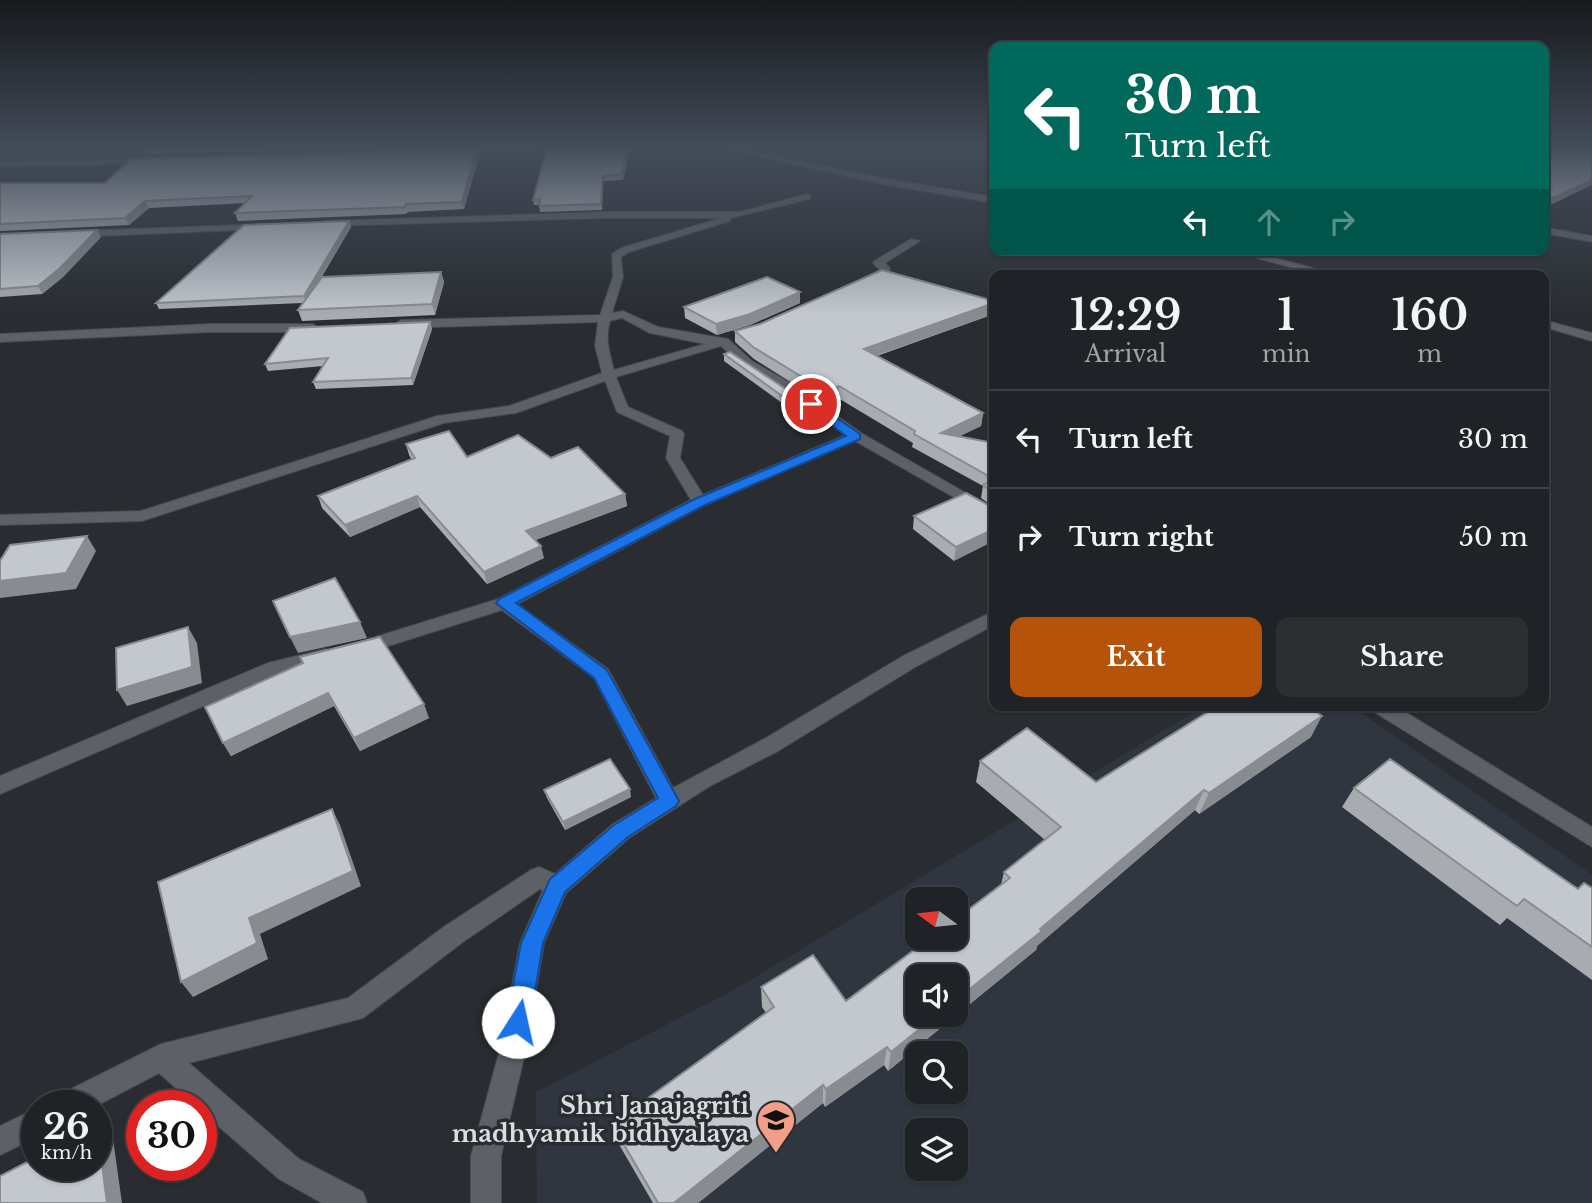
<!DOCTYPE html>
<style>
body{margin:0;font-family:"Libre Baskerville",serif;background:#2c2f32;color:#f1f3f6;height:100vh;display:flex;flex-direction:column;font-size:26px;white-space:nowrap}
*{box-sizing:border-box;margin:0}
p{font-size:23px;color:#a1a4a7}
.icon{flex:none;width:38px;height:38px;fill:none;stroke:currentColor;stroke-width:2;stroke-linecap:round;stroke-linejoin:round}
.map{position:relative;flex:1;overflow:hidden}
.sheet{position:absolute;left:989px;top:270px;width:560px;height:441px;display:flex;flex-direction:column;background:#1f2226;border-radius:14px;box-shadow:0 2px 5px #0004,0 0 0 2px #3c3f43}
.sheet>*{flex:none}
.hud{position:absolute;left:989px;top:42px;width:560px;height:214px;border-radius:14px;box-shadow:0 2px 5px #0004,0 0 0 2px #3c3f43;background:#00695c;color:#fff;overflow:hidden}
.needle{width:46px;rotate:285deg}
.buttons{position:absolute;left:905px;top:887px;display:grid;gap:14px}
.buttons a{display:grid;place-items:center;width:63px;height:63px;border-radius:14px;background:#1f2226;box-shadow:0 2px 5px #0004,0 0 0 2px #3c3f43;font-size:35px}
.speed{position:absolute;left:21px;top:1090px;display:flex;gap:14px;font-size:35px;font-weight:700;text-align:center}
.speed>*{display:grid;place-content:center;width:91px;height:91px;border-radius:50%;background:#1f2226;box-shadow:0 2px 5px #0004,0 0 0 2px #3c3f43;line-height:1}
.speed small{font-size:18px;font-weight:400}
.speed .limit{border:10px solid #d22;background:#fff;color:#111}
.pin{position:absolute;display:grid;place-items:center;width:60px;height:60px;color:#fff;margin:-30px;border:4px solid #fff;border-radius:50%;box-shadow:0 2px 7px #0007}
.me{position:absolute;width:77px;margin:-38px;rotate:10deg;stroke-linejoin:round;filter:drop-shadow(0 0 5px #0008)}
.turn{display:flex;align-items:center;gap:24px;height:147px;padding:0 21px;font-size:32px}
.turn .icon{width:91px;height:91px;stroke-width:2.5}
.turn b{display:block;font-size:49px;line-height:60px}
.lanes{display:flex;align-items:center;height:66px;padding:0 21px;background:#0003;justify-content:center;gap:35px;direction:ltr}
.lanes .off{opacity:.35}
.eta{display:flex;justify-content:space-evenly;align-items:center;height:119px;text-align:center}
.eta b{font-size:42px;font-weight:600;line-height:49px}
.primary-button{display:flex;gap:14px;margin-top:auto;padding:14px 21px}
.primary-button a{flex:1;height:80px;border-radius:14px;background:#b45309;color:#fff;font-size:28px;font-weight:600;line-height:80px;text-align:center}
.primary-button a+a{background:#2c2f32;color:#f1f3f6}
ul{padding:0;list-style:none}
li{display:flex;align-items:center;gap:21px;height:98px;padding:0 21px;border-top:2px solid #3c3f43}
li div{flex:1}
li b{display:block;font-size:26px}
li em{font-style:normal}
.map>svg:first-child{display:block}
.built{fill:#303640;fill-rule:evenodd}
.lines{fill:none;stroke-linecap:round;stroke-linejoin:round}
.street-casing{stroke:#46494d;stroke-width:2}
.street{fill:#5d6167;fill-rule:evenodd}
.wall{fill:#a8acb1}
.shaded-wall{fill:#888c90}
.building{fill:#c3c8ce;stroke:#888c90;stroke-width:2}
.route{fill:#1a73e8;stroke:#114b97;stroke-width:2}
.labels{text-anchor:middle;stroke-width:7;stroke-linejoin:round;paint-order:stroke}
.near-poi-label{font-size:24px;font-weight:bold;fill:#dbdde0;stroke:#292d32;text-anchor:end}
</style>
<div class="map">
<svg width="1592" height="1203" viewBox="0 0 1592 1203">
<rect width="100%" height="100%" fill="#292d32"/>
<path class="built" d="M1206,705H1350L1592,875V1203H537L536,1092L732,991ZM917,900H956V938H917ZM917,976H956V1015H917ZM917,1054H956V1092H917ZM917,1130H956V1169H917Z"/>
<g class="lines">
<g class="street-casing">
<g id="street">
<polygon points="486,147 577,147 573,149 455,152 451,150"/>
<polygon points="717,147 731,147 882,178 994,197 994,203 882,184"/>
<polygon points="153,158 150,163 0,167 0,161"/>
<path d="M807,194L810,195V199L731,218L730,221L629,252L621,257L623,277L612,313L623,311L658,327L728,339L752,361L794,385L861,433L994,509V520L855,441L705,505L517,604L608,669L673,788L764,739L903,656L994,611V625L917,666L778,751L710,786L629,838L566,893L544,943L526,1049L501,1156V1203H471V1156L500,1049L520,943L543,890L540,889L463,942L363,1018L189,1063L299,1159L363,1192L367,1203H322L279,1179L201,1111V1106H196L159,1073L96,1106H53L57,1096L161,1044L348,998L445,926L531,870L539,867L555,874L613,824L656,798L594,678L502,610L363,654L356,653L354,648L356,643L498,599L691,500L666,458L670,436L617,412L605,381L516,413L444,423L142,521L0,525V515L141,511L437,416L509,406L602,373L595,346L598,322L401,328L395,324L401,320L600,315L613,277L612,254L621,248L721,218H605L327,226L324,225V221L605,212H740ZM622,318L650,333L705,344L614,370C609,352 605,338 610,321ZM721,346L744,367L784,391L846,435L703,495L680,458L684,434L682,431L628,407L616,377Z"/>
<polygon points="267,224 267,228 264,229 75,237 70,234 75,231"/>
<polygon points="1544,227 1592,236 1592,242 1544,233"/>
<polygon points="911,239 920,241 885,263 890,268 889,274 870,283 862,283 862,279 880,270 873,263 874,261"/>
<polygon points="1226,250 1245,250 1339,275 1320,275"/>
<polygon points="1544,320 1592,333 1592,341 1544,327"/>
<polygon points="210,324 313,324 319,328 313,332 210,332 0,342 0,334"/>
<polygon points="325,649 332,651 334,656 332,661 280,673 0,794 0,776 268,663"/>
<polygon points="1368,705 1394,705 1592,827 1592,847 1371,710"/>
<polygon points="37,1108 37,1137 0,1155 0,1126"/>
</g>
</g>
<use href="#street" class="street"/>
</g>
<g class="wall">
<polygon points="145,147 414,147 145,154 143,149"/>
<polygon points="547,147 630,147 623,180 603,181 602,210 540,212 539,205 534,205 533,200"/>
<polygon points="479,155 464,209 408,212 406,214 238,221 235,213 245,203 149,208 129,225 0,231 0,183 105,183"/>
<polygon points="349,221 351,227 320,280 441,272 444,282 435,315 302,321 298,310 303,303 159,309 156,303"/>
<polygon points="0,234 101,237 63,277 42,294 0,297"/>
<polygon points="800,292 800,303 750,325 717,335 685,318 684,307"/>
<polygon points="994,301 994,314 877,356 983,413 981,426 959,436 994,443 994,507 981,498 983,486 912,447 913,443 838,398 824,403 754,359 735,342 735,331"/>
<polygon points="430,322 432,329 413,385 316,389 313,382 323,366 268,371 265,364"/>
<polygon points="724,354 807,403 807,410 797,414 724,361"/>
<polygon points="406,444 467,457 551,458 625,494 627,506 535,540 544,558 487,584 420,507 350,537 322,508 318,496 412,460 409,455"/>
<polygon points="994,508 954,561 913,529 914,516"/>
<polygon points="303,663 429,718 360,751 334,706 231,756 223,743"/>
<polygon points="1311,737 1199,814 1195,810 1037,946 1036,950 888,1071 884,1065 825,1107 823,1103 698,1203 653,1203 617,1141 612,1124 766,1013 762,1007 761,987 846,1001 1001,885 1004,872 1045,840 976,782 980,761 1096,782"/>
<polygon points="1354,788 1578,889 1592,888 1592,980 1507,918 1500,925 1342,807"/>
<polygon points="544,790 631,797 565,830 547,798"/>
</g>
<g class="shaded-wall">
<polygon points="628,147 630,147 623,180 622,174"/>
<polygon points="477,148 479,155 464,209 462,202"/>
<polygon points="1592,180 1592,185 1544,208 1544,202"/>
<polygon points="145,201 149,208 129,225 125,218"/>
<polygon points="349,221 351,227 306,303 304,296"/>
<polygon points="97,230 101,237 63,277 42,294 38,286"/>
<polygon points="441,272 444,282 435,315 432,304"/>
<polygon points="800,292 800,303 750,325 717,335 716,324"/>
<polygon points="994,303 994,314 863,360 864,349"/>
<polygon points="430,322 432,329 413,385 411,378"/>
<polygon points="839,386 838,398 824,403 825,391"/>
<polygon points="807,403 807,410 797,414 797,407"/>
<polygon points="983,413 981,426 940,446 941,433"/>
<polygon points="625,494 627,506 528,543 526,531"/>
<polygon points="417,496 420,507 350,537 345,525"/>
<polygon points="994,529 994,541 954,561 956,547"/>
<polygon points="87,536 96,551 76,589 0,598 0,581"/>
<polygon points="541,546 544,558 487,584 484,572"/>
<polygon points="360,622 367,638 298,653 290,637"/>
<polygon points="188,627 197,643 202,683 127,706 117,690"/>
<polygon points="328,693 334,706 231,756 223,743"/>
<polygon points="424,704 429,718 360,751 354,738"/>
<polygon points="1322,716 1311,737 1199,814 1209,793"/>
<polygon points="630,789 631,797 565,830 563,822"/>
<polygon points="1204,790 1195,810 1037,946 1036,950 888,1071 891,1052 937,1015 956,1015 956,1000"/>
<polygon points="332,809 340,825 361,886 260,934 268,959 193,997 181,982 249,918"/>
<polygon points="887,1047 884,1065 825,1107 826,1089"/>
<polygon points="823,1085 823,1103 698,1203 674,1203"/>
<polygon points="97,1125 113,1139 122,1203 107,1203"/>
</g>
<g class="building">
<polygon points="145,147 224,147 143,149"/>
<polygon points="547,147 628,147 622,174 603,176 601,204 539,206 540,199 533,200"/>
<polygon points="1544,147 1581,147 1592,149 1592,180 1544,202"/>
<polygon points="477,148 462,202 406,204 405,207 235,213 252,196 145,201 125,218 0,224 0,183 105,183 131,159"/>
<polygon points="349,221 304,296 156,303 244,225"/>
<polygon points="97,230 59,269 38,286 0,289 0,234"/>
<polygon points="882,270 994,301 994,303 864,349 983,413 941,433 994,443 994,479 914,434 915,431 839,386 825,391 753,347 735,331 760,324"/>
<polygon points="441,272 432,304 298,310 322,277"/>
<polygon points="767,277 800,292 750,314 716,324 684,307"/>
<polygon points="430,322 411,378 313,382 328,358 265,364 290,328"/>
<polygon points="730,352 807,403 797,407 724,354"/>
<polygon points="449,431 467,457 518,435 551,458 578,447 625,494 526,531 541,546 484,572 417,496 345,525 318,496 415,458 406,444"/>
<polygon points="994,480 994,493 983,485"/>
<polygon points="966,493 994,508 994,529 956,547 914,516"/>
<polygon points="87,536 66,573 0,581 0,561 10,545"/>
<polygon points="335,578 360,622 290,637 273,601"/>
<polygon points="188,627 192,667 117,690 116,648"/>
<polygon points="380,637 424,704 354,738 328,693 223,743 205,707 303,663 300,657"/>
<polygon points="1219,705 1307,705 1322,716 1209,793 1204,790 1040,929 1042,931 956,1000 956,976 917,976 917,1015 937,1015 891,1052 887,1047 826,1089 823,1085 674,1203 658,1203 612,1124 774,1007 761,987 813,955 846,1001 930,938 956,938 956,919 1010,878 1004,872 1061,827 980,761 1027,728 1096,782"/>
<polygon points="610,759 630,789 563,822 544,790"/>
<polygon points="1390,759 1578,889 1584,883 1592,888 1592,947 1524,899 1517,906 1354,788"/>
<polygon points="332,809 353,871 249,918 257,943 181,982 158,882"/>
<polygon points="96,1125 97,1125 107,1203 0,1203 0,1176 37,1157 37,1166 96,1166"/>
</g>
<linearGradient id="sky" x2="0" y2="1"><stop stop-color="#17191c"/><stop offset="0.47" stop-color="#434c5a"/><stop offset="1" stop-color="#434c5a" stop-opacity="0"/></linearGradient>
<rect width="1592" height="315" fill="url(#sky)"/>
<polygon class="route" points="811,400 860,434 860,439 705,505 516,603 607,670 679,801 676,806 628,837 565,892 543,943 530,1022 526,1030 518,1034 509,1030 506,1022 521,943 550,879 614,825 658,798 594,678 496,603 499,599 695,499 846,436 807,406 805,404"/>
<defs>
<g id="school-pin" transform="scale(2.0125)"><path d="M0 17L-7.5 6A9.5 9.5 0 1 1 7.5 6Z" fill="#f49e87" stroke="#292d32"/><path d="M0-5L7-2L0 1L-7-2ZM-4 1L0 2.5L4 1V4Q0 6-4 4Z" fill="#111"/></g>
</defs>
<g fill-rule="evenodd">
<use href="#school-pin" x="776" y="1120"/>
</g>
<g class="labels">
<g class="near-poi-label">
<text x="749" y="1114">Shri Janajagriti<tspan x="749" dy="28">madhyamik bidhyalaya</tspan></text>
</g>
</g>
</svg>
<div class="buttons">
<a><svg class="needle" viewBox="-14 -14 28 28"><path d="M0-13l5 13h-10z" fill="#e53935"/><path d="M0 13l5-13h-10z" fill="#a1a4a7"/></svg></a>
<a><svg class="icon" aria-label="sound" viewBox="0 0 24 24"><path d="M4 9h4l5-4v14l-5-4H4zM17 9q2 3 0 6"/></svg></a>
<a><svg class="icon" aria-label="search" viewBox="0 0 24 24"><circle cx="10" cy="10" r="6"/><path d="M15 15l6 6"/></svg></a>
<a><svg class="icon" aria-label="layers" viewBox="0 0 24 24"><path d="M12 4l9 5-9 5-9-5zM3 14l9 5 9-5"/></svg></a>
</div>
<div class="speed"><div>26<small>km/h</small></div><div class="limit">30</div></div>
<div class="pin" style="left:811px;top:404px;background:#d93025"><svg class="icon" aria-label="arrive" viewBox="0 0 24 24"><path d="M6 21V4h12l-3 4 3 4H6"/></svg></div>
<svg class="me" style="left:518px;top:1022px" viewBox="-20 -20 40 40"><circle r="19" fill="#fff"/><path d="M0-13L10 11 0 6-10 11z" fill="#1a73e8"/></svg>
<div class="hud">
<div class="turn"><svg class="icon" aria-label="left" viewBox="0 0 24 24"><path d="M17 20v-9H6M10 6l-5 5 5 5"/></svg><div><b>30 m</b>Turn left</div></div>
<div class="lanes"><svg class="icon" aria-label="left" viewBox="0 0 24 24"><path d="M17 20v-9H6M10 6l-5 5 5 5"/></svg><svg class="icon off" aria-label="ahead" viewBox="0 0 24 24"><path d="M12 20V5M6 11l6-6 6 6"/></svg><svg class="icon off" aria-label="right" viewBox="0 0 24 24"><path d="M7 20v-9h11M14 6l5 5-5 5"/></svg></div>
</div>
<section class="sheet">
<div class="eta">
<div><b>12:29</b><p>Arrival</p></div>
<div><b>1</b><p>min</p></div>
<div><b>160</b><p>m</p></div>
</div>
<ul>
<li><svg class="icon" aria-label="left" viewBox="0 0 24 24"><path d="M17 20v-9H6M10 6l-5 5 5 5"/></svg><div><b>Turn left</b></div><em>30 m</em></li>
<li><svg class="icon" aria-label="right" viewBox="0 0 24 24"><path d="M7 20v-9h11M14 6l5 5-5 5"/></svg><div><b>Turn right</b></div><em>50 m</em></li>
</ul>
<div class="primary-button"><a>Exit</a><a>Share</a></div>
</section>
</div>
